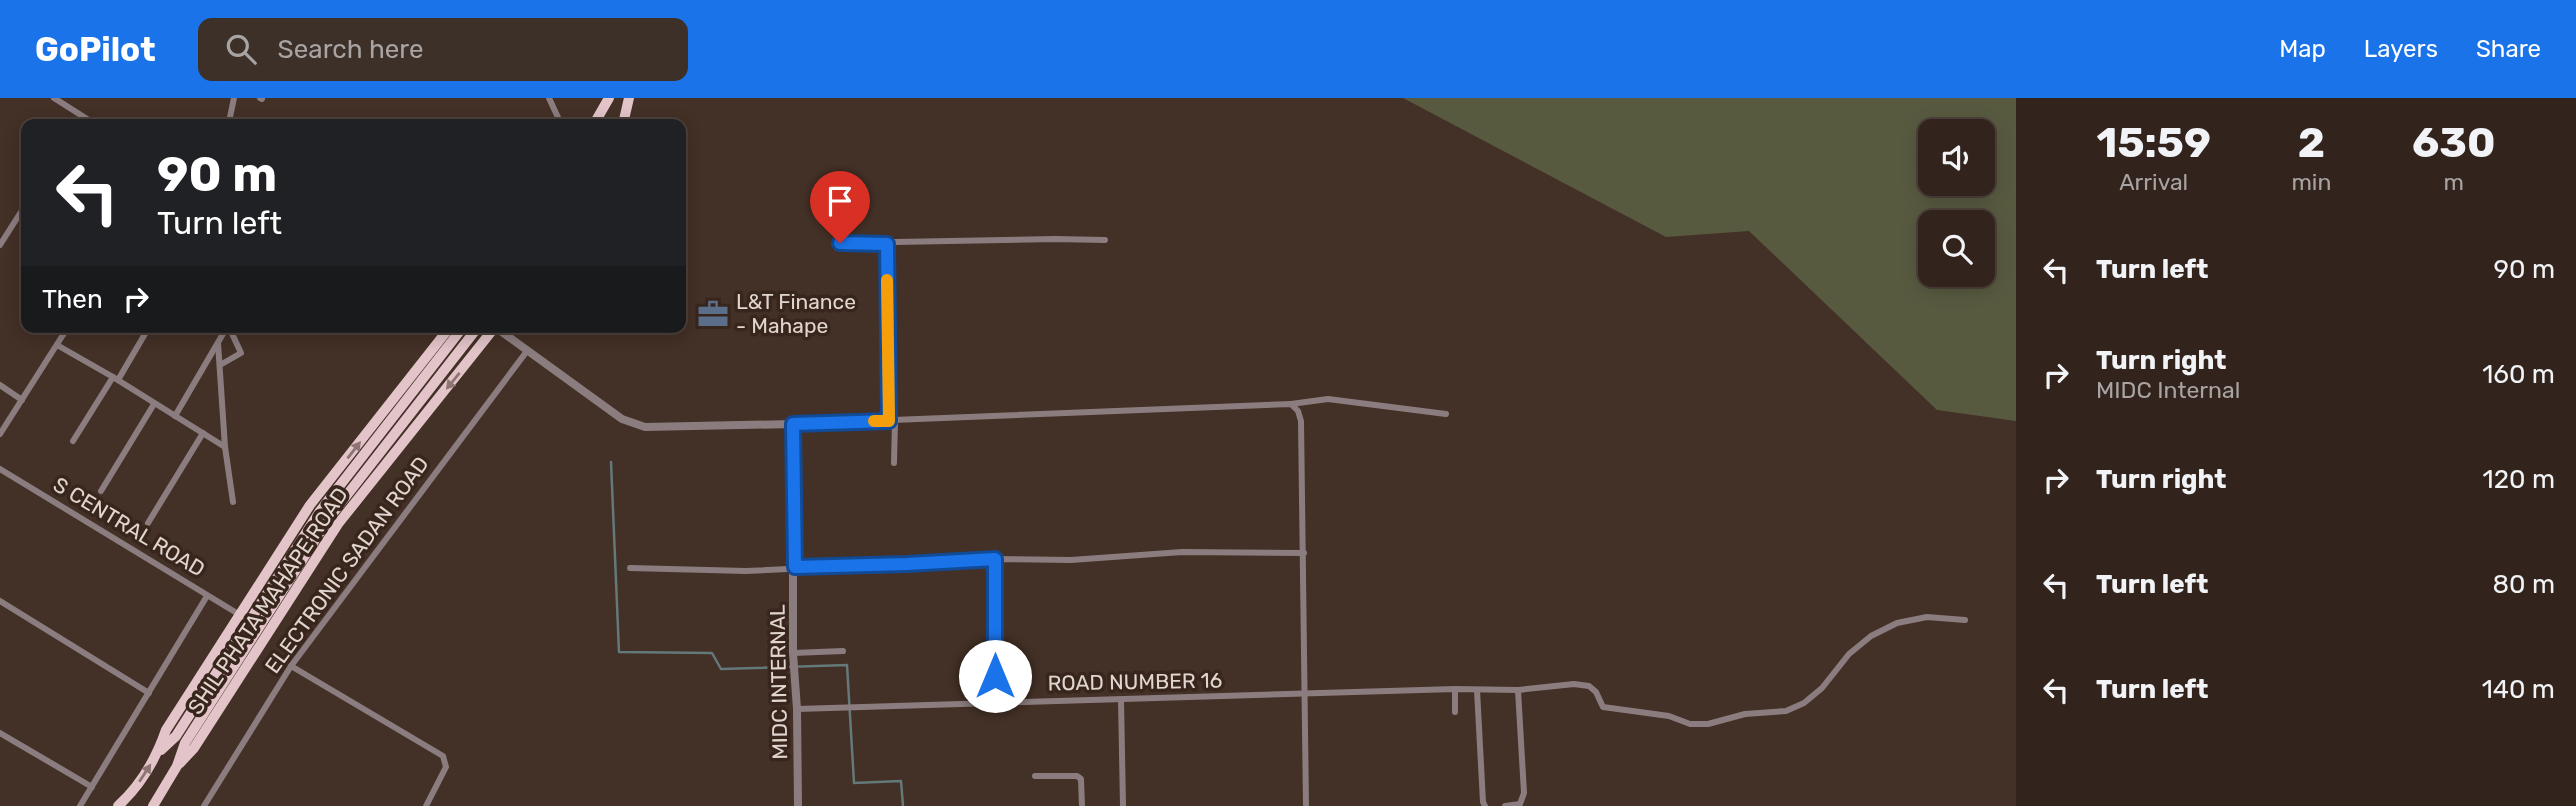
<!DOCTYPE html>
<style>
body{margin:0;font-family:Rubik,sans-serif;background:#3d3029;color:#f1f3f6;height:100vh;display:flex;flex-direction:column;font-size:26px;white-space:nowrap}
*{box-sizing:border-box;margin:0}
p{font-size:23px;color:#a8a4a3}
.icon{flex:none;width:38px;height:38px;fill:none;stroke:currentColor;stroke-width:2;stroke-linecap:round;stroke-linejoin:round}
.map{position:relative;flex:1;overflow:hidden}
.panel{display:flex;flex-direction:column;background:#32241c;width:560px}
.panel>*{flex:none}
.banner{position:absolute;left:21px;top:21px;width:665px;height:214px;border-radius:14px;box-shadow:0 4px 18px #0003,0 0 0 2px #4d413b;background:#202124;color:#fff;overflow:hidden}
.fabs{position:absolute;left:1918px;top:21px;display:grid;gap:14px}
.fabs a{display:grid;place-items:center;width:77px;height:77px;border-radius:14px;background:#32241c;box-shadow:0 4px 18px #0003,0 0 0 2px #4d413b;font-size:35px}
.pin{position:absolute;display:grid;place-items:center;width:60px;height:60px;color:#fff;margin:-72px -30px;border-radius:50% 50% 50% 0;rotate:-45deg;box-shadow:0 0 7px #0007}
.pin .icon{rotate:45deg}
.me{position:absolute;width:77px;margin:-38px;rotate:0deg;stroke-linejoin:round;filter:drop-shadow(0 0 5px #0008)}
.turn{display:flex;align-items:center;gap:24px;height:147px;padding:0 21px;font-size:32px}
.turn .icon{width:91px;height:91px;stroke-width:2.5}
.turn b{display:block;font-size:49px;line-height:60px}
.then{display:flex;align-items:center;height:66px;padding:0 21px;background:#0003;gap:14px;font-size:26px}
.eta{display:flex;justify-content:space-evenly;align-items:center;height:119px;text-align:center}
.eta b{font-size:42px;font-weight:700;line-height:49px}
ul{padding:0;list-style:none}
li{display:flex;align-items:center;gap:21px;height:105px;padding:0 21px}
li div{flex:1}
li b{display:block;font-size:26px}
li em{font-style:normal}
header{display:flex;align-items:center;gap:42px;box-sizing:border-box;height:98px;padding:0 35px;background:#1a73e8;color:#fff}
header strong{font-size:33px}
nav{display:flex;gap:38px;margin-inline-start:auto;font-size:24px}
.search{width:490px;height:63px;background:#3d3029;display:flex;align-items:center;gap:18px;box-sizing:border-box;padding:0 24px;border-radius:14px;color:#a8a4a3;font-size:26px}
main{display:flex;flex:1;min-height:0}
.map>svg:first-child{display:block}
.park{fill:#585a40;fill-rule:evenodd}
.lines{fill:none;stroke-linecap:round;stroke-linejoin:round}
.stream{stroke:#64797a;stroke-width:2.5}
.minor{stroke:#8b7d7f;stroke-width:6}
.tertiary{stroke:#8b7d7f;stroke-width:8}
.primary{stroke:#e2c4c9;stroke-width:10}
.oneway{fill:#8d7573}
.route-casing{stroke:#114b97;stroke-width:18}
.route{stroke:#1a73e8;stroke-width:12}
.slow{stroke:#f59e0b;stroke-width:12}
.labels{text-anchor:middle;stroke-width:7;stroke-linejoin:round;paint-order:stroke}
.poi-label{font-size:21px;fill:#e1d5cf;stroke:#38261d;text-anchor:start}
.street-label{font-size:21px;fill:#e1d5cf;stroke:#38261d}
</style>
<header>
<strong>GoPilot</strong>
<div class="search"><svg class="icon" aria-label="search" viewBox="0 0 24 24"><circle cx="10" cy="10" r="6"/><path d="M15 15l6 6"/></svg>Search here</div>
<nav><a>Map</a><a>Layers</a><a>Share</a></nav>
</header>
<main>
<div class="map">
<svg width="2016" height="708" viewBox="0 0 2016 708">
<rect width="100%" height="100%" fill="#433026"/>
<path class="park" d="M1403,0H2016V323L1937,312L1749,133L1666,139ZM1930,33H1983V86H1930ZM1930,124H1983V177H1930Z"/>
<g class="lines">
<polyline class="stream" points="611,364 619,554 712,555 721,571 847,567 854,685 901,683 903,708"/>
<g class="minor">
<polyline points="54,0 95,26"/>
<polyline points="260,0 262,1"/>
<polyline points="549,0 561,26"/>
<polyline points="226,26 229,24 234,0"/>
<polyline points="840,145 1055,141 1105,142"/>
<polyline points="887,146 889,322"/>
<polyline points="0,147 26,106"/>
<polyline points="218,245 225,349 233,404"/>
<polyline points="57,247 113,279"/>
<polyline points="220,267 241,255 229,229"/>
<polyline points="118,282 149,229"/>
<polyline points="0,287 22,302"/>
<polyline points="1291,306 1328,301 1446,316"/>
<polyline points="175,318 227,229"/>
<polyline points="793,326 1291,306 1298,313 1301,323 1306,708"/>
<polyline points="0,336 68,229"/>
<polyline points="73,343 113,279 225,349"/>
<polyline points="894,365 895,322"/>
<polyline points="0,371 240,517"/>
<polyline points="101,393 154,306"/>
<polyline points="148,425 203,335"/>
<polyline points="630,470 746,473 995,461 1071,462 1182,454 1304,455"/>
<polyline points="0,503 149,595"/>
<polyline points="793,555 843,553"/>
<polyline points="291,568 443,658 446,669 426,708"/>
<polyline points="1477,592 1483,704 1485,708"/>
<polyline points="1121,602 1123,708"/>
<polyline points="995,605 995,461"/>
<polyline points="797,611 1455,591 1518,592 1574,586 1589,588 1596,594 1603,609 1669,618 1690,626 1708,626 1745,616 1786,613 1804,605 1822,590 1849,556 1871,538 1897,525 1927,519 1965,522"/>
<polyline points="1455,614 1455,591"/>
<polyline points="0,635 92,689"/>
<polyline points="1035,678 1077,678 1081,681 1082,708"/>
<polyline points="80,708 207,498"/>
<polyline points="204,708 291,568 527,253"/>
<polyline points="1505,708 1520,706 1524,695 1518,592"/>
</g>
<polyline class="tertiary" points="495,229 622,321 645,329 793,326 793,555 797,611 798,708"/>
<g class="primary">
<polyline points="594,26 609,0"/>
<polyline points="623,26 629,0"/>
<polyline points="161,652 176,638 320,413 463,229"/>
<polyline points="180,665 194,650 338,426 495,229"/>
<path d="M118,708C141,687 156,661 166,632L310,407L450,229"/>
<polyline points="153,708 177,668 185,645 329,420 478,229"/>
</g>
</g>
<defs><path id="oneway-solid" d="M-6-.8H1V-3.2L6.5 0L1 3.2V.8H-6Z" transform="scale(1.75)"/></defs>
<g class="oneway">
<use href="#oneway-solid" transform="translate(453 283) rotate(129)"/>
<use href="#oneway-solid" transform="translate(354 352) rotate(-52)"/>
<use href="#oneway-solid" transform="translate(145 675) rotate(-57)"/>
</g>
<g class="lines">
<g class="route-casing">
<polyline id="route" points="840,145 887,146 889,323 793,326 795,469 907,466 995,461 995,578"/>
</g>
<use href="#route" class="route"/>
<polyline class="slow" points="874,323 889,323 887,182"/>
</g>
<defs>
<g id="office-bare" transform="scale(2.415)"><path d="M-6-3h4V-5.5h4V-3h4V5H-6ZM-1-4.5V-3h2v-1.5ZM-6 0V1H6V0Z" fill="#5c6f8a" stroke="#38261d" stroke-width="2.5" paint-order="stroke"/></g>
</defs>
<g fill-rule="evenodd">
<use href="#office-bare" x="713" y="216"/>
</g>
<g class="labels">
<g class="poi-label">
<text x="736" y="211">L&amp;T Finance<tspan x="736" dy="24">- Mahape</tspan></text>
</g>
<g class="street-label">
<text transform="translate(129 429) rotate(31)" y="7">S CENTRAL ROAD</text>
<text transform="translate(347 467) rotate(-54)" y="7">ELECTRONIC SADAN ROAD</text>
<text transform="translate(268 503) rotate(-56)" y="7">SHIL PHATA MAHAPE ROAD</text>
<text transform="translate(779 584) rotate(-91)" y="7">MIDC INTERNAL</text>
<text transform="translate(1135 584) rotate(-1)" y="7">ROAD NUMBER 16</text>
</g>
</g>
</svg>
<div class="fabs">
<a><svg class="icon" aria-label="sound" viewBox="0 0 24 24"><path d="M4 9h4l5-4v14l-5-4H4zM17 9q2 3 0 6"/></svg></a>
<a><svg class="icon" aria-label="search" viewBox="0 0 24 24"><circle cx="10" cy="10" r="6"/><path d="M15 15l6 6"/></svg></a>
</div>
<div class="pin" style="left:840px;top:145px;background:#d93025"><svg class="icon" aria-label="arrive" viewBox="0 0 24 24"><path d="M6 21V4h12l-3 4 3 4H6"/></svg></div>
<svg class="me" style="left:995px;top:578px" viewBox="-20 -20 40 40"><circle r="19" fill="#fff"/><path d="M0-13L10 11 0 6-10 11z" fill="#1a73e8"/></svg>
<div class="banner">
<div class="turn"><svg class="icon" aria-label="left" viewBox="0 0 24 24"><path d="M17 20v-9H6M10 6l-5 5 5 5"/></svg><div><b>90 m</b>Turn left</div></div>
<div class="then">Then<svg class="icon" aria-label="right" viewBox="0 0 24 24"><path d="M7 20v-9h11M14 6l5 5-5 5"/></svg></div>
</div>
</div>
<section class="panel">
<div class="eta">
<div><b>15:59</b><p>Arrival</p></div>
<div><b>2</b><p>min</p></div>
<div><b>630</b><p>m</p></div>
</div>
<ul>
<li><svg class="icon" aria-label="left" viewBox="0 0 24 24"><path d="M17 20v-9H6M10 6l-5 5 5 5"/></svg><div><b>Turn left</b></div><em>90 m</em></li>
<li><svg class="icon" aria-label="right" viewBox="0 0 24 24"><path d="M7 20v-9h11M14 6l5 5-5 5"/></svg><div><b>Turn right</b><p>MIDC Internal</p></div><em>160 m</em></li>
<li><svg class="icon" aria-label="right" viewBox="0 0 24 24"><path d="M7 20v-9h11M14 6l5 5-5 5"/></svg><div><b>Turn right</b></div><em>120 m</em></li>
<li><svg class="icon" aria-label="left" viewBox="0 0 24 24"><path d="M17 20v-9H6M10 6l-5 5 5 5"/></svg><div><b>Turn left</b></div><em>80 m</em></li>
<li><svg class="icon" aria-label="left" viewBox="0 0 24 24"><path d="M17 20v-9H6M10 6l-5 5 5 5"/></svg><div><b>Turn left</b></div><em>140 m</em></li>
</ul>
</section>
</main>
